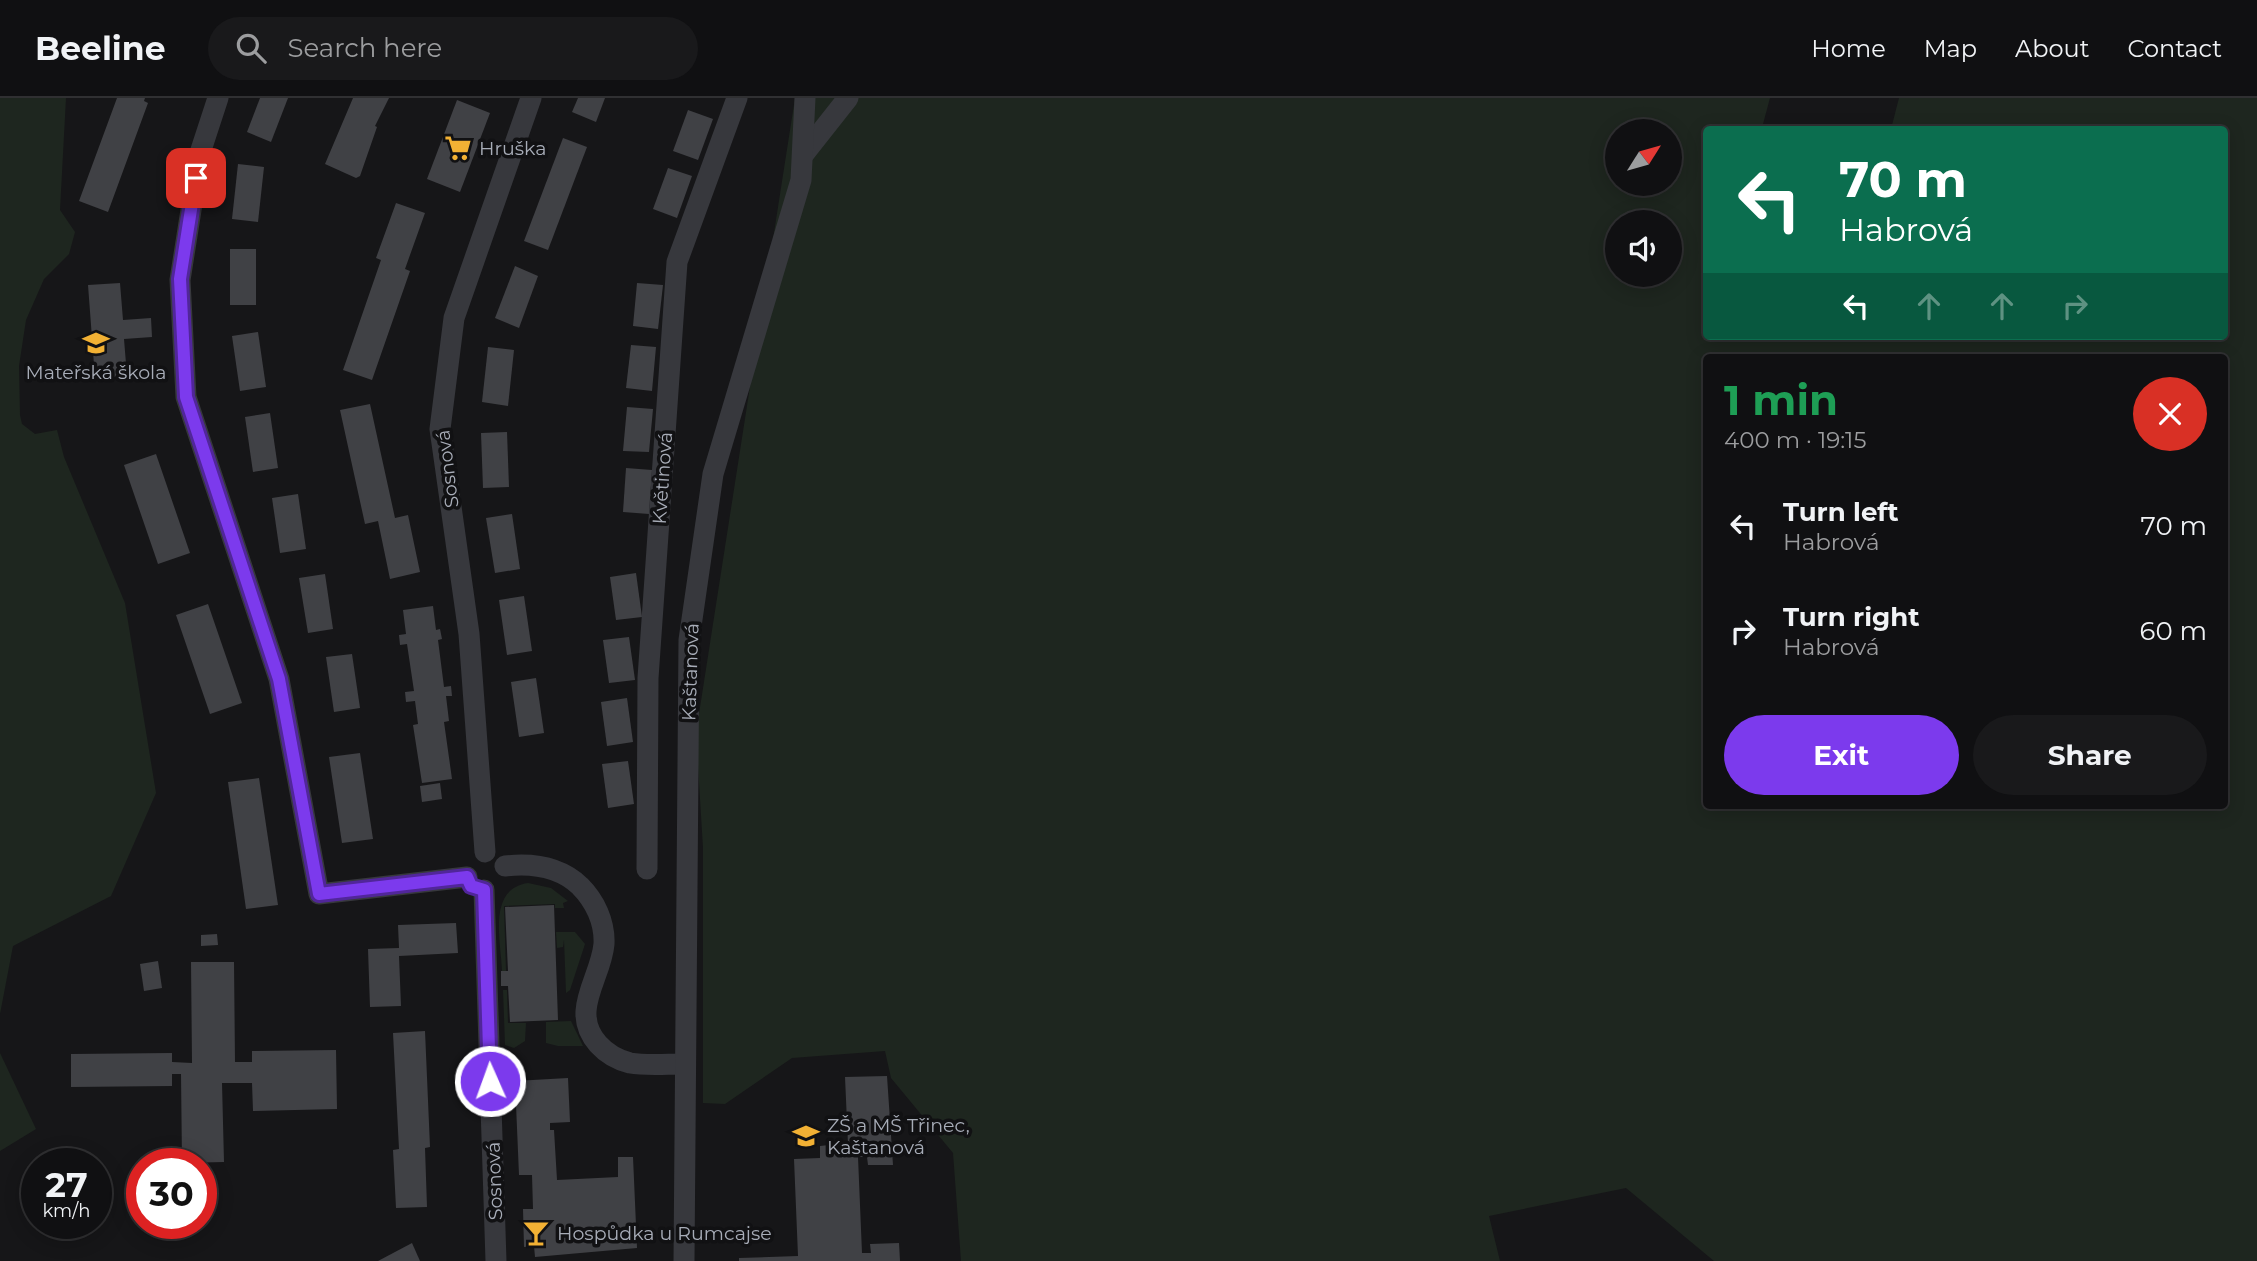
<!DOCTYPE html>
<meta charset="utf-8">
<style>
body{margin:0;font-family:Montserrat,sans-serif;background:#19191b;color:#f1f3f6;height:100vh;display:flex;flex-direction:column;font-size:26px;white-space:nowrap}
*{box-sizing:border-box;margin:0}
p{font-size:23px;color:#9c9d9f}
.icon{flex:none;width:38px;height:38px;fill:none;stroke:currentColor;stroke-width:2;stroke-linecap:round;stroke-linejoin:round}
.map{position:relative;flex:1;overflow:hidden}
.side{position:absolute;left:1703px;top:256px;width:525px;height:455px;display:flex;flex-direction:column;background:#101012;border-radius:7px;box-shadow:0 4px 18px #0003,0 0 0 2px #303032}
.side>*{flex:none}
.top-card{position:absolute;left:1703px;top:28px;width:525px;height:214px;border-radius:7px;box-shadow:0 4px 18px #0003,0 0 0 2px #303032;background:#0b6e4f;color:#fff;overflow:hidden}
.needle{width:46px;rotate:53deg}
.fabs{position:absolute;left:1605px;top:21px;display:grid;gap:14px}
.fabs a{display:grid;place-items:center;width:77px;height:77px;border-radius:50%;background:#101012;box-shadow:0 4px 18px #0003,0 0 0 2px #303032;font-size:35px}
.speed{position:absolute;left:21px;top:1050px;display:flex;gap:14px;font-size:35px;font-weight:700;text-align:center}
.speed>*{display:grid;place-content:center;width:91px;height:91px;border-radius:50%;background:#101012;box-shadow:0 4px 18px #0003,0 0 0 2px #303032;line-height:1}
.speed small{font-size:18px;font-weight:400}
.speed .limit{border:10px solid #d22;background:#fff;color:#111}
.pin{position:absolute;display:grid;place-items:center;width:60px;height:60px;color:#fff;margin:-30px;border-radius:14px;box-shadow:0 4px 10px #0006}
.me{position:absolute;width:77px;margin:-38px;rotate:358deg;stroke-linejoin:round;filter:drop-shadow(0 0 5px #0008)}
.turn{display:flex;align-items:center;gap:24px;height:147px;padding:0 21px;font-size:32px}
.turn .icon{width:91px;height:91px;stroke-width:2.5}
.turn b{display:block;font-size:49px;line-height:60px}
.lanes{display:flex;align-items:center;height:66px;padding:0 21px;background:#0003;justify-content:center;gap:35px;direction:ltr}
.lanes .off{opacity:.35}
.round{display:grid;place-items:center;flex:none;width:74px;height:74px;border-radius:37px;background:#19191b}
.head{display:flex;align-items:center;justify-content:space-between;height:119px;padding:0 21px}
h1{font-size:42px;font-weight:700;line-height:52px;color:#1e9e55}
.cta{display:flex;gap:14px;margin-top:auto;padding:14px 21px}
.cta a{flex:1;height:80px;border-radius:42px;background:#7c3aed;color:#fff;font-size:28px;font-weight:700;line-height:80px;text-align:center}
.cta a+a{background:#19191b;color:#f1f3f6}
ul{padding:0;list-style:none}
li{display:flex;align-items:center;gap:21px;height:105px;padding:0 21px}
li div{flex:1}
li b{display:block;font-size:26px}
li em{font-style:normal}
header{display:flex;align-items:center;gap:42px;box-sizing:border-box;height:98px;padding:0 35px;background:#101012;border-bottom:2px solid #303032}
header strong{font-size:33px}
nav{display:flex;gap:38px;margin-inline-start:auto;font-size:24px}
.search{width:490px;height:63px;background:#19191b;display:flex;align-items:center;gap:18px;box-sizing:border-box;padding:0 24px;border-radius:38px;color:#9c9d9f;font-size:26px}
.map>svg:first-child{display:block}
.green{fill:#1e261f;fill-rule:evenodd}
.building{fill:#404145}
.lines{fill:none;stroke-linecap:round;stroke-linejoin:round}
.minor{stroke:#37383d;stroke-width:21}
.route-casing{stroke:#51269a;stroke-width:18}
.route{stroke:#7c3aed;stroke-width:12}
.labels{text-anchor:middle;stroke-width:7;stroke-linejoin:round;paint-order:stroke}
.poi-label{font-size:19px;fill:#a8adb8;stroke:#111113;text-anchor:start}
.street-label{font-size:19px;fill:#a8adb8;stroke:#111113}
</style>
<header>
<strong>Beeline</strong>
<div class="search"><svg class="icon" aria-label="search" viewBox="0 0 24 24"><circle cx="10" cy="10" r="6"/><path d="M15 15l6 6"/></svg>Search here</div>
<nav><a>Home</a><a>Map</a><a>About</a><a>Contact</a></nav>
</header>
<div class="map">
<svg width="2257" height="1163" viewBox="0 0 2257 1163">
<rect width="100%" height="100%" fill="#161618"/>
<g class="green">
<polygon points="0,0 66,0 60,112 75,134 69,156 44,181 26,222 19,268 20,317 22,326 35,336 57,332 64,359 125,505 156,695 111,798 13,848 0,916"/>
<path d="M795,0H1770L1763,26L1767,31L1706,32V238H2224V32L1891,31L1899,0H2257V1163H1714L1626,1090L1489,1118L1500,1163H961L953,1055L891,980L885,953L792,960L725,1006L703,1005V750L696,635ZM1617,33H1670V86H1617ZM1617,124H1670V177H1617ZM1706,259H2224V707H1706Z"/>
<path d="M528,785L551,790L568,803L563,805L564,810H555V806L504,808L506,873H502C501,843 487,791 528,785Z"/>
<polygon points="556,834 575,834 585,846 570,892 566,895 564,842 563,849 557,850"/>
<polygon points="503,892 507,892 508,925 526,925 525,943 514,950 505,947"/>
<polygon points="571,923 583,948 558,948 546,945 546,924"/>
<polygon points="0,955 36,1031 0,1053"/>
</g>
<g class="building">
<polygon points="117,0 145,0 144,3 148,5 108,114 79,103"/>
<polygon points="260,0 288,0 271,44 247,34"/>
<polygon points="353,0 389,0 375,28 377,29 360,78 356,80 325,66"/>
<polygon points="578,0 605,0 596,24 572,14"/>
<polygon points="457,2 490,15 460,94 427,81"/>
<polygon points="688,12 713,21 698,62 673,53"/>
<polygon points="563,40 587,49 548,152 524,143"/>
<polygon points="238,66 264,69 258,124 232,121"/>
<polygon points="668,70 692,78 677,120 653,111"/>
<polygon points="396,105 425,115 405,171 410,173 372,282 343,272 381,162 376,160"/>
<rect x="230" y="151" width="26" height="56"/>
<polygon points="515,168 538,178 519,230 495,220"/>
<polygon points="120,185 123,222 151,220 152,239 124,241 127,278 95,280 88,187"/>
<polygon points="637,185 663,187 658,231 633,228"/>
<polygon points="258,234 266,289 240,293 232,238"/>
<polygon points="631,247 656,249 652,293 626,290"/>
<polygon points="488,249 514,252 508,308 482,304"/>
<polygon points="370,306 395,420 408,417 420,474 390,481 378,423 365,426 340,312"/>
<polygon points="627,309 653,311 649,354 623,353"/>
<polygon points="270,315 278,370 253,374 245,319"/>
<polygon points="507,334 509,389 483,390 481,335"/>
<polygon points="156,356 190,455 158,466 124,367"/>
<polygon points="626,370 652,372 649,416 623,414"/>
<polygon points="298,396 306,451 280,455 272,400"/>
<polygon points="512,416 520,471 495,475 486,420"/>
<polygon points="636,475 642,519 616,522 610,479"/>
<polygon points="325,476 333,531 308,535 299,480"/>
<polygon points="524,498 532,553 507,557 499,502"/>
<polygon points="208,506 242,605 210,616 176,517"/>
<polygon points="433,508 436,532 440,531 442,541 438,542 444,589 451,588 452,598 446,598 449,623 444,624 452,681 422,685 413,627 418,626 415,603 406,604 405,594 414,593 407,546 400,547 399,537 406,536 403,512"/>
<polygon points="629,539 635,582 609,585 603,542"/>
<polygon points="352,556 360,610 334,614 326,559"/>
<polygon points="536,580 544,635 519,639 511,584"/>
<polygon points="627,600 633,644 607,648 601,604"/>
<polygon points="360,655 373,741 342,745 329,659"/>
<polygon points="628,663 634,706 608,710 602,666"/>
<polygon points="259,680 278,807 246,811 228,684"/>
<polygon points="440,685 442,701 422,704 420,688"/>
<polygon points="554,807 558,922 510,924 508,888 501,888 501,873 508,873 505,809"/>
<polygon points="456,825 458,855 399,858 401,908 370,909 368,851 399,850 398,827"/>
<polygon points="217,836 218,847 201,848 201,837"/>
<polygon points="158,863 162,890 144,893 140,866"/>
<polygon points="191,864 234,864 235,964 252,964 252,953 336,952 337,1011 253,1013 252,985 222,985 224,1064 182,1065 181,976 172,976 172,988 71,989 71,956 172,955 172,964 192,965"/>
<polygon points="425,933 430,1049 425,1050 427,1109 396,1110 393,1052 399,1051 393,935"/>
<polygon points="887,978 893,1067 868,1067 867,1059 858,1059 862,1155 871,1155 870,1146 899,1145 900,1163 739,1163 739,1160 798,1158 794,1061 820,1060 820,1048 829,1047 829,1042 835,1042 836,1047 848,1046 845,979"/>
<polygon points="568,980 570,1024 550,1025 550,1032 554,1032 557,1082 618,1079 618,1059 633,1059 637,1150 535,1159 534,1148 524,1149 523,1111 533,1111 532,1077 519,1077 515,983"/>
<polygon points="412,1145 420,1163 378,1163"/>
</g>
<g class="lines">
<g class="minor">
<polyline points="218,0 200,55 180,182 186,299 279,581 319,796 467,779"/>
<polyline points="803,57 848,0"/>
<polyline points="485,754 469,536 440,331 454,220 531,0"/>
<path d="M505,768C532,765 560,769 580,788C595,803 605,824 604,846C601,881 569,913 598,946C607,956 618,962 630,965C647,968 666,966 684,966"/>
<polyline points="647,771 648,580 677,164 737,0"/>
<polyline points="484,792 496,1163"/>
<polyline points="684,1163 689,542 713,376 801,82 805,0"/>
</g>
</g>
<g class="lines">
<g class="route-casing">
<polyline id="route" points="196,80 180,181 186,299 279,581 319,796 467,779 471,788 484,792 490,983"/>
</g>
<use href="#route" class="route"/>
</g>
<defs>
<g id="supermarket-bare" transform="scale(2.1)"><path d="M-6-5.5h2.5l.6 2H6L4.5 2H-2.5L-4.4-4H-6ZM-1.5 3.2a1.3 1.3 0 1 0 .1 0ZM3 3.2a1.3 1.3 0 1 0 .1 0Z" fill="#f2b134" stroke="#111113" stroke-width="2.5" paint-order="stroke"/></g>
<g id="school-bare" transform="scale(2.1)"><path d="M0-5L7-2L0 1L-7-2ZM-4 1L0 2.5L4 1V4Q0 6-4 4Z" fill="#f2b134" stroke="#111113" stroke-width="2.5" paint-order="stroke"/></g>
<g id="bar-bare" transform="scale(2.1)"><path d="M-6-5H6L.8 .8V4.5H3.5V6h-7V4.5H-.8V.8Z" fill="#f2b134" stroke="#111113" stroke-width="2.5" paint-order="stroke"/></g>
</defs>
<g fill-rule="evenodd">
<use href="#supermarket-bare" x="458" y="50"/>
<use href="#school-bare" x="96" y="245"/>
<use href="#school-bare" x="806" y="1038"/>
<use href="#bar-bare" x="536" y="1135"/>
</g>
<g class="labels">
<g class="poi-label">
<text x="479" y="57">Hruška</text>
<text x="96" y="281" text-anchor="middle">Mateřská škola</text>
<text x="827" y="1034">ZŠ a MŠ Třinec,<tspan x="827" dy="22">Kaštanová</tspan></text>
<text x="557" y="1142">Hospůdka u Rumcajse</text>
</g>
<g class="street-label">
<text transform="translate(447 371) rotate(-97)" y="7">Sosnová</text>
<text transform="translate(662 380) rotate(-86)" y="7">Květinová</text>
<text transform="translate(690 574) rotate(-88)" y="7">Kaštanová</text>
<text transform="translate(494 1083) rotate(-92)" y="7">Sosnová</text>
</g>
</g>
</svg>
<div class="fabs">
<a><svg class="needle" viewBox="-14 -14 28 28"><path d="M0-13l5 13h-10z" fill="#e53935"/><path d="M0 13l5-13h-10z" fill="#9c9d9f"/></svg></a>
<a><svg class="icon" aria-label="sound" viewBox="0 0 24 24"><path d="M4 9h4l5-4v14l-5-4H4zM17 9q2 3 0 6"/></svg></a>
</div>
<div class="speed"><div>27<small>km/h</small></div><div class="limit">30</div></div>
<div class="pin" style="left:196px;top:80px;background:#d93025"><svg class="icon" aria-label="arrive" viewBox="0 0 24 24"><path d="M6 21V4h12l-3 4 3 4H6"/></svg></div>
<svg class="me" style="left:490px;top:983px" viewBox="-20 -20 40 40"><circle r="17" fill="#7c3aed" stroke="#fff" stroke-width="3"/><path d="M0-11L8 9 0 5-8 9z" fill="#fff"/></svg>
<div class="top-card">
<div class="turn"><svg class="icon" aria-label="left" viewBox="0 0 24 24"><path d="M17 20v-9H6M10 6l-5 5 5 5"/></svg><div><b>70 m</b>Habrová</div></div>
<div class="lanes"><svg class="icon" aria-label="left" viewBox="0 0 24 24"><path d="M17 20v-9H6M10 6l-5 5 5 5"/></svg><svg class="icon off" aria-label="ahead" viewBox="0 0 24 24"><path d="M12 20V5M6 11l6-6 6 6"/></svg><svg class="icon off" aria-label="ahead" viewBox="0 0 24 24"><path d="M12 20V5M6 11l6-6 6 6"/></svg><svg class="icon off" aria-label="right" viewBox="0 0 24 24"><path d="M7 20v-9h11M14 6l5 5-5 5"/></svg></div>
</div>
<section class="side">
<div class="head"><div><h1>1 min</h1><p>400 m · 19:15</p></div><a class="round" style="background:#d93025;color:#fff"><svg class="icon" aria-label="close" viewBox="0 0 24 24"><path d="M6 6l12 12M18 6L6 18"/></svg></a></div>
<ul>
<li><svg class="icon" aria-label="left" viewBox="0 0 24 24"><path d="M17 20v-9H6M10 6l-5 5 5 5"/></svg><div><b>Turn left</b><p>Habrová</p></div><em>70 m</em></li>
<li><svg class="icon" aria-label="right" viewBox="0 0 24 24"><path d="M7 20v-9h11M14 6l5 5-5 5"/></svg><div><b>Turn right</b><p>Habrová</p></div><em>60 m</em></li>
</ul>
<div class="cta"><a>Exit</a><a>Share</a></div>
</section>
</div>
